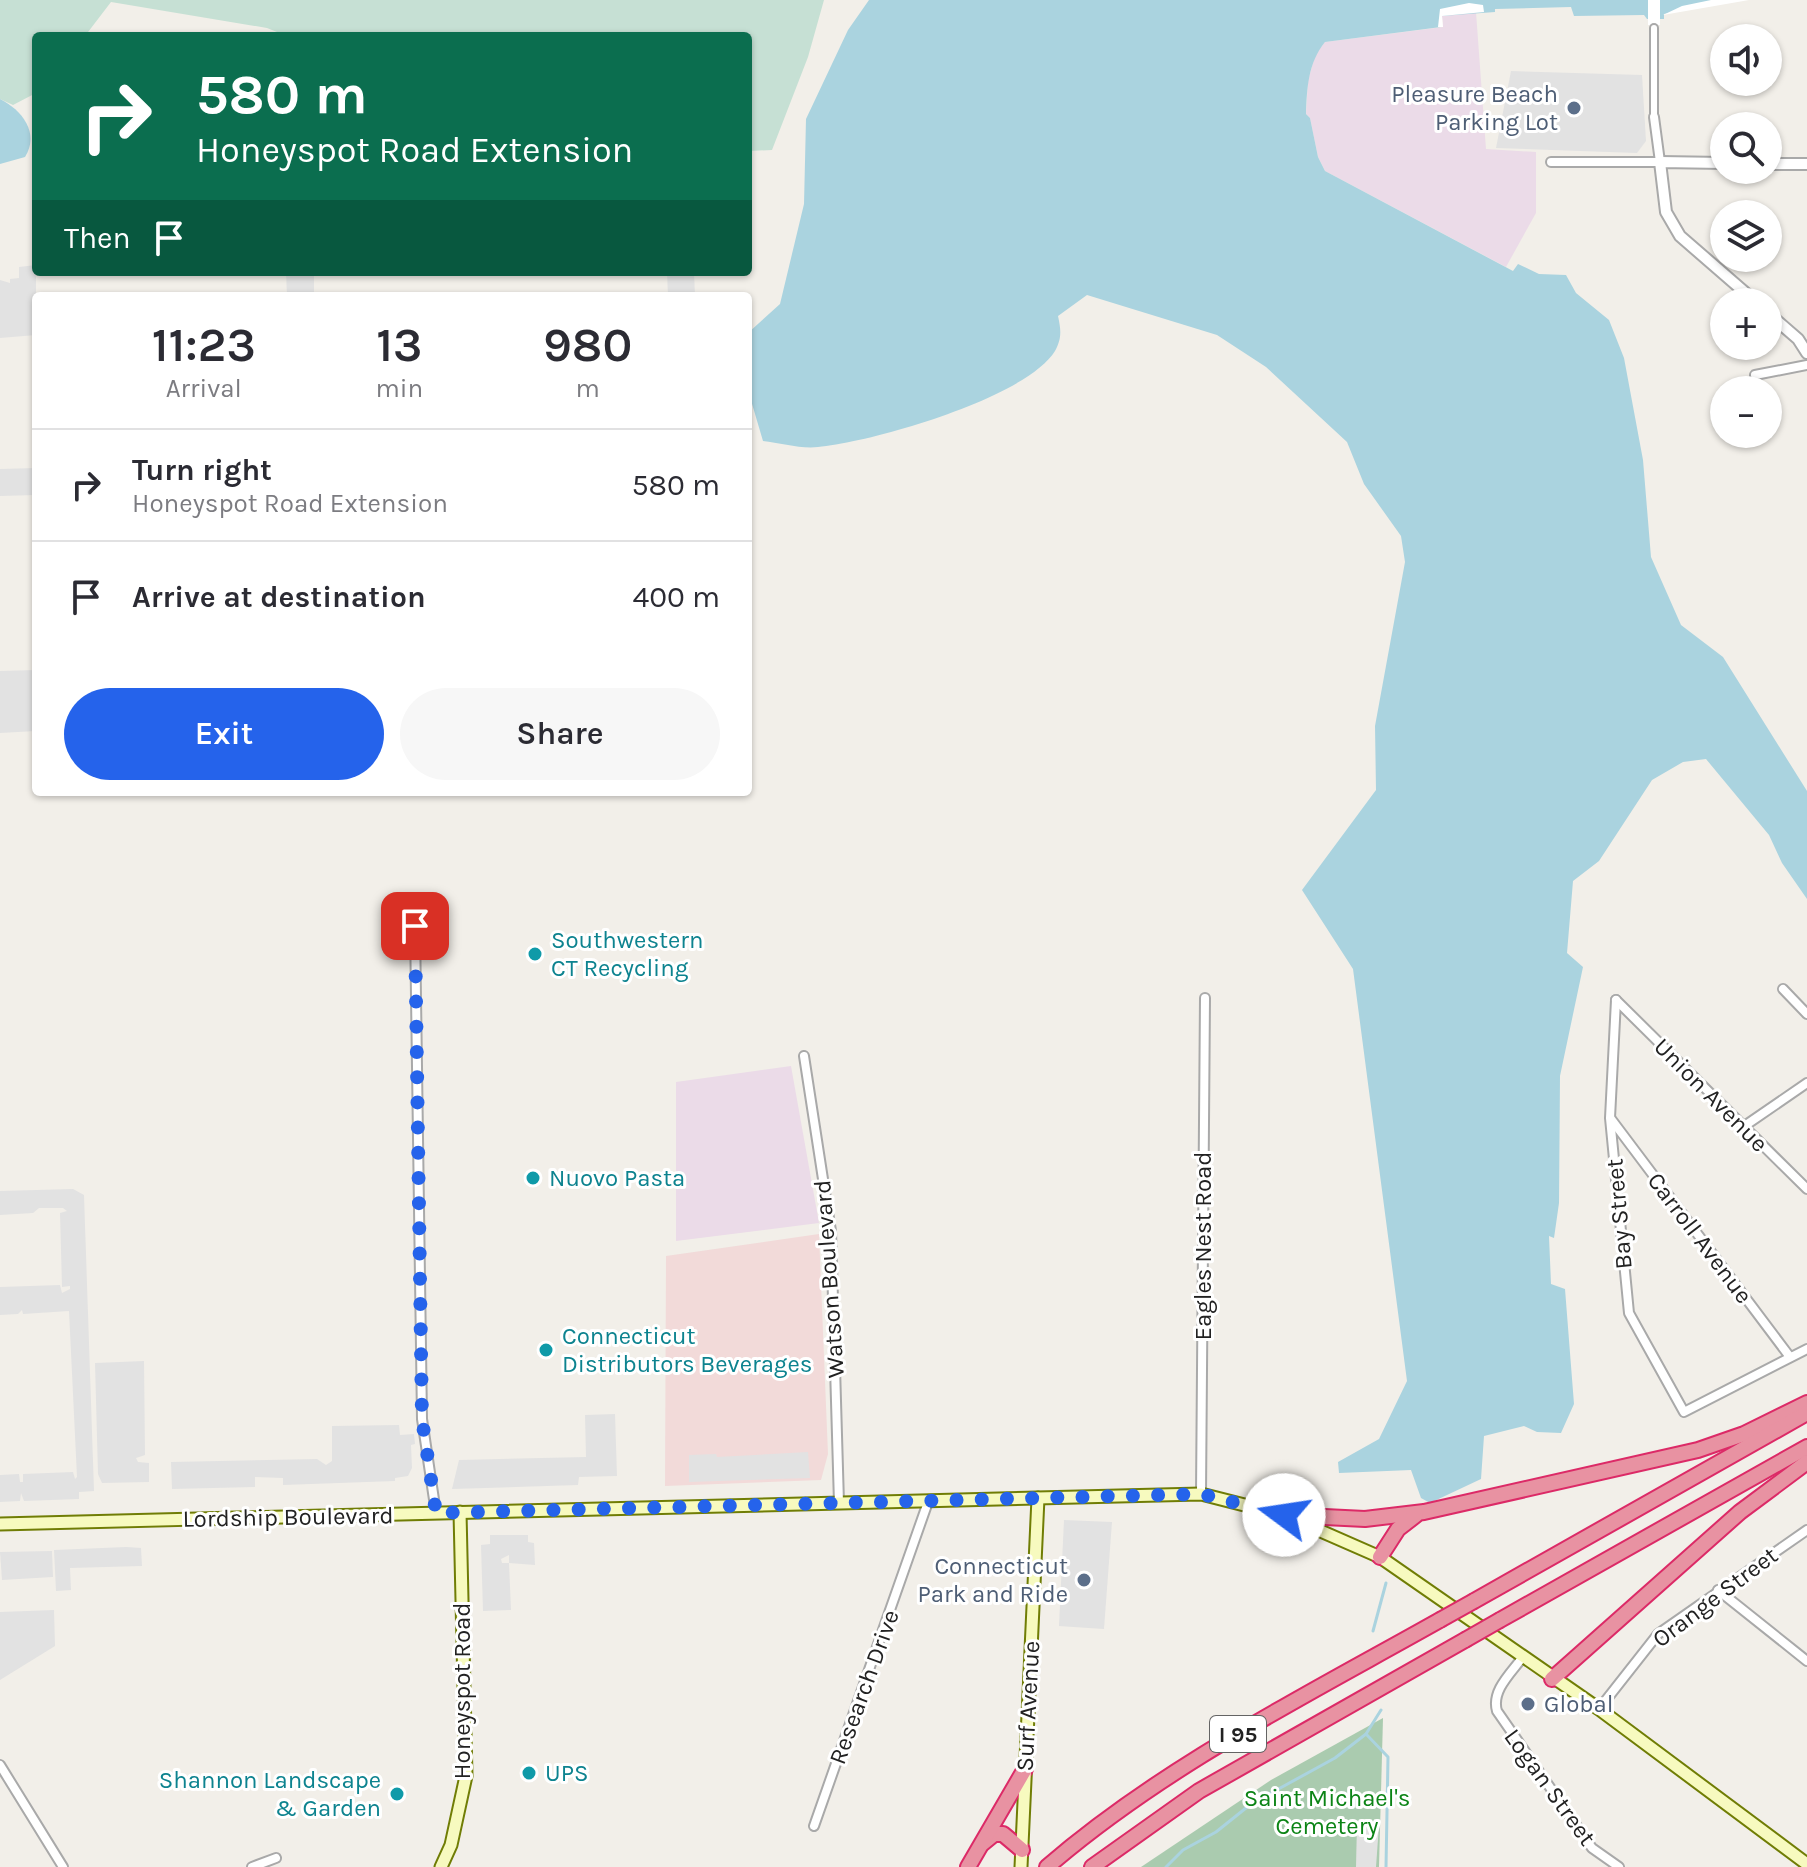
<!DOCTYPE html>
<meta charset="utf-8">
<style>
body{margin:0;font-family:Karla,sans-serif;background:#f7f7f7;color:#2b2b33;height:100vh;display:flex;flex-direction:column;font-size:30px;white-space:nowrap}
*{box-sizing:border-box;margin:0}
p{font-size:26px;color:#7c7c81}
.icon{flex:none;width:44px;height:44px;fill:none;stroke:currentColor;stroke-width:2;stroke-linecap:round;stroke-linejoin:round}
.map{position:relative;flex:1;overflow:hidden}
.details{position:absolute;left:32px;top:292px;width:720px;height:504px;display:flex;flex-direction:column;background:#fff;border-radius:8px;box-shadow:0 2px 6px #0004}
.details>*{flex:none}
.guide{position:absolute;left:32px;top:32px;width:720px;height:244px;border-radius:8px;box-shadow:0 2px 6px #0004;background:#0b6e4f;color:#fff;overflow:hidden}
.tools{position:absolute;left:1710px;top:24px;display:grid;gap:16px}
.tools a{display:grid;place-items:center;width:72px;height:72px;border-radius:50%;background:#fff;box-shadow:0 2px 6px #0004;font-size:40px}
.pin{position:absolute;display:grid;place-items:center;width:68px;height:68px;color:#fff;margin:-34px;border-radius:16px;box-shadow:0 4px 12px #0006}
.me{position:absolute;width:88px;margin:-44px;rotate:284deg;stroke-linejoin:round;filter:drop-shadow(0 0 6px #0008)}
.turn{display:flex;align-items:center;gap:28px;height:168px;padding:0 32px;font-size:36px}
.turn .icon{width:104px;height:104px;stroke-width:2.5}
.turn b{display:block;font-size:56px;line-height:68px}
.then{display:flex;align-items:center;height:76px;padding:0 32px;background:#0003;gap:16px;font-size:30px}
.eta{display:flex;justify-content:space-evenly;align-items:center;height:136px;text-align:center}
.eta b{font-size:48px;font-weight:600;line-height:56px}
.button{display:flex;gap:16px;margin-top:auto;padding:16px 32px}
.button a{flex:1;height:92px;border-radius:48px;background:#2563eb;color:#fff;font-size:32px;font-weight:600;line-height:92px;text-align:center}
.button a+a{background:#f7f7f7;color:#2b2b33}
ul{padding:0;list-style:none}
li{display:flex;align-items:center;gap:24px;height:112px;padding:0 32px;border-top:2px solid #e1e1e2}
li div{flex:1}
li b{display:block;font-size:30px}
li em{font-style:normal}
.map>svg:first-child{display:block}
.commercial{fill:#f2dad9}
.industrial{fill:#ebdbe8}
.wetland{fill:#c6e0d4}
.cemetery{fill:#aacbaf}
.parking{fill:#e2e2e2}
.water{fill:#aad3df}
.pier{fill:#fff}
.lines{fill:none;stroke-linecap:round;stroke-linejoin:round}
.stream{stroke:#aad3df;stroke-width:3}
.pedestrian-casing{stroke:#a9a9a9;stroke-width:10}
.minor-casing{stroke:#a9a9a9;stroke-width:12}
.tertiary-casing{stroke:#a9a9a9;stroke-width:14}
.secondary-casing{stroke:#707d05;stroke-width:15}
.motorway-casing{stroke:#dc2a67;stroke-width:18}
.pedestrian{stroke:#fff;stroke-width:6}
.minor{stroke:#fff;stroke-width:8}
.tertiary{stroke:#fff;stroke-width:10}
.secondary{stroke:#f7fabf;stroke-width:11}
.motorway{stroke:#e892a2;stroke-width:14}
.motorway-bridge-casing{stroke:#dc2a67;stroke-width:18;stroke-linecap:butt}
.motorway-bridge{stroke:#e892a2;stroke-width:14}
.route{stroke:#2563eb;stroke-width:14;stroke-dasharray:0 25.2}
.service-dot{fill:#5c6f8a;stroke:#fff;stroke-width:3}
.culture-dot{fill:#0f9aa8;stroke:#fff;stroke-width:3}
.labels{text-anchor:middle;stroke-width:6;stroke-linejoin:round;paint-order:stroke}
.shield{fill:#fff;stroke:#646464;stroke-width:2}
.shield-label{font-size:22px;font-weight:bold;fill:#222}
.service-label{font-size:24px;fill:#4e5e75;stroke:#fff;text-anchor:end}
.culture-label{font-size:24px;fill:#0d838f;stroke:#fff;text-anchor:start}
.street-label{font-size:24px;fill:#222;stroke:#fff}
.park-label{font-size:24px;fill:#0c8416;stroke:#fff}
</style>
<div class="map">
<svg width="1807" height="1867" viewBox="0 0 1807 1867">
<rect width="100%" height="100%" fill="#f2efe9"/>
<polygon class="commercial" points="819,1234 828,1454 821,1480 665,1486 666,1256"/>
<g class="industrial">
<polygon points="1476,12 1486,149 1536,152 1536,213 1506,267 1325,171 1318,157 1310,118 1306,114 1308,80 1316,53 1325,42 1443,27 1442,16"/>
<polygon points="791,1066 819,1223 676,1241 676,1082"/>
</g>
<polygon class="wetland" points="0,0 824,0 808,57 772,150 748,151 748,36 287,36 267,28 111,2 85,36 36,36 36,93 13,105 0,99"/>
<polygon class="cemetery" points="1383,1718 1379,1867 1141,1867 1271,1780"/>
<g class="parking">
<polygon points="1511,71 1642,75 1646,141 1637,153 1496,148"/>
<polygon points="36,265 36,335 0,338 0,280 10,283 10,279 19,278 19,267"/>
<polygon points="286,272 314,272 314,296 287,296"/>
<polygon points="667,272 694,272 695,296 668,296"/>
<polygon points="36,468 36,495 0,496 0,469"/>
<polygon points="36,670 36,731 0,733 0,671"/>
<polygon points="73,1189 84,1195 94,1491 79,1492 79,1499 24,1501 21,1493 20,1501 0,1502 0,1475 19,1474 20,1482 23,1482 23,1474 73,1472 75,1479 77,1477 69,1311 23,1314 22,1310 18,1314 0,1315 0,1287 60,1285 62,1293 70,1289 70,1286 62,1287 60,1213 67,1211 63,1208 39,1208 33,1213 0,1215 0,1191"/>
<polygon points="144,1361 145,1455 136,1458 138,1462 149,1463 149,1482 102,1483 98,1474 95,1363"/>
<polygon points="615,1414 617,1476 579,1477 578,1485 452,1489 459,1460 586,1457 585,1415"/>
<polygon points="399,1425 400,1435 414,1434 415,1444 411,1445 412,1468 408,1476 395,1478 395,1481 283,1485 283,1478 255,1477 255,1487 172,1489 171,1462 317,1459 326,1465 332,1461 332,1426"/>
<polygon points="808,1452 810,1478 689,1482 689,1455 716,1454 717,1457"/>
<polygon points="1064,1520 1112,1522 1104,1629 1059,1626"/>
<polygon points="490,1535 528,1535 528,1542 534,1543 535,1565 509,1563 509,1555 501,1559 502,1563 509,1563 511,1610 483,1611 481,1545 490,1544"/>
<polygon points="126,1547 141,1548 142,1566 70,1568 71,1590 56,1591 54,1550"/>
<polygon points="52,1551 53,1577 2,1580 0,1552"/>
<polygon points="54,1610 55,1646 0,1680 0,1612"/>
<polygon points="1357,1823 1379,1825 1376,1867 1356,1867"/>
</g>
<g class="water">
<path d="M869,0H1739L1664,14V19H1647L1644,15L1574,16L1571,7L1495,9V12L1442,16L1441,27L1325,42C1308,63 1307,88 1306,114L1310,118L1318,157L1325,171L1513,271L1518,264L1539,274L1566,275L1576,293L1609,320L1624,358L1643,460L1651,557L1681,625L1723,657L1807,791V899L1782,863L1769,835L1706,759L1683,762L1652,780L1599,861L1573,881L1567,953L1583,967L1560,1076L1559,1203L1554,1238L1549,1236L1551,1284L1565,1289L1574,1404L1561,1433L1537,1432L1524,1426L1484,1436L1481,1479L1430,1503L1421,1498L1411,1470L1339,1473L1338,1462L1379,1439L1407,1381L1353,969L1302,890L1376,790L1375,726L1405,562L1401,536L1364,484L1347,442L1266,367L1217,335L1087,295L1058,316C1061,330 1062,338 1055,351C1026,398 872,442 818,447C801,449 780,443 763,441L750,397L748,333L780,304L804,204L806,119L848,30Z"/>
<path d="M0,99C22,110 40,133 25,157L0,164Z"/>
</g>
<g class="pier">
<rect x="1648" y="0" width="12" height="25"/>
<polygon points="1711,0 1749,0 1663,15 1682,6"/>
<polygon points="1469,3 1483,5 1484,12 1442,16 1443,27 1438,27 1440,9"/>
</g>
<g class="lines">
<g class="stream">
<polyline points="1373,1631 1386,1583"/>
<polyline points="1381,1710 1366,1734 1388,1757 1386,1867"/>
<polyline points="1166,1867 1183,1850 1216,1832 1251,1804 1335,1758 1366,1734"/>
</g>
<g class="pedestrian-casing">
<polyline id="pedestrian" points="1654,28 1654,117"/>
</g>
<g class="minor-casing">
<g id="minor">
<polyline points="1551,162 1660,162 1654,117"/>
<polyline points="1755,375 1807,365"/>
<polyline points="415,926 422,1419 436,1513"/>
<polyline points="1783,989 1807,1014"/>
<polyline points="1616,1000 1610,1118 1629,1313 1684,1412 1807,1349"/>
<polyline points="1616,1000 1807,1189"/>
<polyline points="804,1056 831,1231 839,1503"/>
<polyline points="1611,1119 1790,1357"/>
<polyline points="1743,1127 1807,1083"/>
<polyline points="1201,1494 1205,998"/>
<polyline points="1718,1590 1807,1661"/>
<path d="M1522,1658C1511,1673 1491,1691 1497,1711L1592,1848L1619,1867"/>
<polyline points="1599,1709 1658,1634 1807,1530"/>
<polyline points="0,1765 63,1867"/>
<polyline points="814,1826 928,1502"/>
<polyline points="252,1867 276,1858"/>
</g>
</g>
<g class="tertiary-casing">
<g id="tertiary">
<polyline points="1724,163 1660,162 1666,212 1680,236 1756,302"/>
<polyline points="1768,164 1807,164"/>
<polyline points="1768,313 1798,339 1807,353"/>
</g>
</g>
<g class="secondary-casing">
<g id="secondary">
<polyline points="0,1524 1201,1494 1284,1515 1380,1557 1599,1709 1807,1864"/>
<polyline points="441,1867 451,1845 466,1776 460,1512"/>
<polyline points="1021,1867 1038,1498"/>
</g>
</g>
<g class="motorway-casing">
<g id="motorway">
<polyline points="1284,1515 1365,1519 1424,1512 1698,1450 1744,1434 1807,1403"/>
<polyline points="1380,1557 1398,1529 1416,1515"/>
<polyline points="1474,1601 1807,1413"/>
<polyline points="1500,1620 1807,1447"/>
<polyline points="1552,1679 1740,1512 1807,1462"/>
<polyline points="983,1843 994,1834 1003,1834 1022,1850"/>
<polyline points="968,1867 1025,1769"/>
<path d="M1047,1867C1164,1766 1305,1696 1440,1620"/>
<polyline points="1092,1867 1199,1791 1465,1640"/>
</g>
</g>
<use href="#pedestrian" class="pedestrian"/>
<use href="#minor" class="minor"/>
<use href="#tertiary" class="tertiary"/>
<use href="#secondary" class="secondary"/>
<use href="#motorway" class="motorway"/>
<g class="motorway-bridge-casing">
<g id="motorway-bridge">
<polyline points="1440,1620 1474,1601"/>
<polyline points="1465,1640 1500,1620"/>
</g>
</g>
<use href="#motorway-bridge" class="motorway-bridge"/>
</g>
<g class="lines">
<polyline class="route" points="415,926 422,1419 436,1513 1201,1494 1284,1515"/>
</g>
<g class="service-dot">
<circle cx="1574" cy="108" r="8"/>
<circle cx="1084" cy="1580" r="8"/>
<circle cx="1528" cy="1704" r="8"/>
</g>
<g class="culture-dot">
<circle cx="535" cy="954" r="8"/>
<circle cx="533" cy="1178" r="8"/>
<circle cx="546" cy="1350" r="8"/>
<circle cx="529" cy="1773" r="8"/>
<circle cx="397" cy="1794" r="8"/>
</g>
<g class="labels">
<rect class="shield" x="1210" y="1716" width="56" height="36" rx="6"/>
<g class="shield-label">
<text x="1238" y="1742">I 95</text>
</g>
<g class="service-label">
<text x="1558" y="102">Pleasure Beach<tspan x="1558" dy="28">Parking Lot</tspan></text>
<text x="1068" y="1574">Connecticut<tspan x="1068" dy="28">Park and Ride</tspan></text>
<text x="1544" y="1712" text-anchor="start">Global</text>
</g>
<g class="culture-label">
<text x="551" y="948">Southwestern<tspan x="551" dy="28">CT Recycling</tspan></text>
<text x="549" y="1186">Nuovo Pasta</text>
<text x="562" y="1344">Connecticut<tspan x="562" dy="28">Distributors Beverages</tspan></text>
<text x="545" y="1781">UPS</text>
<text x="381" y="1788" text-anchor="end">Shannon Landscape<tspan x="381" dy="28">&amp; Garden</tspan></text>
</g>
<g class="street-label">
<text transform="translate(1711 1095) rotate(45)" y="8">Union Avenue</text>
<text transform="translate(1619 1214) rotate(-95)" y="8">Bay Street</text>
<text transform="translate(1700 1238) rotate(53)" y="8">Carroll Avenue</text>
<text transform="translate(1203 1246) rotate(-90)" y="8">Eagles Nest Road</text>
<text transform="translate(829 1279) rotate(-94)" y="8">Watson Boulevard</text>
<text transform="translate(288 1517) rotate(-1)" y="8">Lordship Boulevard</text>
<text transform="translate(1715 1597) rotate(-37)" y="8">Orange Street</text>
<text transform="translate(864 1687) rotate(-70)" y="8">Research Drive</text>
<text transform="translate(462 1691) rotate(-90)" y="8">Honeyspot Road</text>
<text transform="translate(1028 1706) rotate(-87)" y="8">Surf Avenue</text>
<text transform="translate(1550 1787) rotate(54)" y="8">Logan Street</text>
</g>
<g class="park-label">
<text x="1327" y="1806">Saint Michael's<tspan x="1327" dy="28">Cemetery</tspan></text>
</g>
</g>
</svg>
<div class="tools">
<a><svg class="icon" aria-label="sound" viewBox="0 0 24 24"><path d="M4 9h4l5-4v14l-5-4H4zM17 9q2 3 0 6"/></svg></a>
<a><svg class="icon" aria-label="search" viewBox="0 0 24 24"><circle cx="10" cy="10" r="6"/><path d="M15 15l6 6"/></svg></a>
<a><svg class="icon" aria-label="layers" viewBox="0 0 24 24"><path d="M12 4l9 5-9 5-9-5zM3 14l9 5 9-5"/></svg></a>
<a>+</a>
<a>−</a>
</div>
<div class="pin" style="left:415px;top:926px;background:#d93025"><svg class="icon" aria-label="arrive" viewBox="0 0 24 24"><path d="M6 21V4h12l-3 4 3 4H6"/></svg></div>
<svg class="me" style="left:1284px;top:1515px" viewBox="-20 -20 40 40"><circle r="19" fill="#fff"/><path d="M0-13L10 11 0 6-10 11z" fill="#2563eb"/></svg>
<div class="guide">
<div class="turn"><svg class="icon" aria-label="right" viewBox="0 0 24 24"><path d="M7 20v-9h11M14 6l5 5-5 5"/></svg><div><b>580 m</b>Honeyspot Road Extension</div></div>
<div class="then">Then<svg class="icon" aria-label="arrive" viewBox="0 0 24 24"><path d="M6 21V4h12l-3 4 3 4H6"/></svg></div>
</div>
<section class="details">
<div class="eta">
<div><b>11:23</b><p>Arrival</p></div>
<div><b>13</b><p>min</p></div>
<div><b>980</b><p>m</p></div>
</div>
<ul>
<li><svg class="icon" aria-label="right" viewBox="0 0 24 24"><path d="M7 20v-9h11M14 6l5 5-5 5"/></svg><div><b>Turn right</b><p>Honeyspot Road Extension</p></div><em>580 m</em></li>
<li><svg class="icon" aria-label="arrive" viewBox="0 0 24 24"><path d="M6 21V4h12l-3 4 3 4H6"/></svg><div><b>Arrive at destination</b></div><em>400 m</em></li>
</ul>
<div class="button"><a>Exit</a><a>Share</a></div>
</section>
</div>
